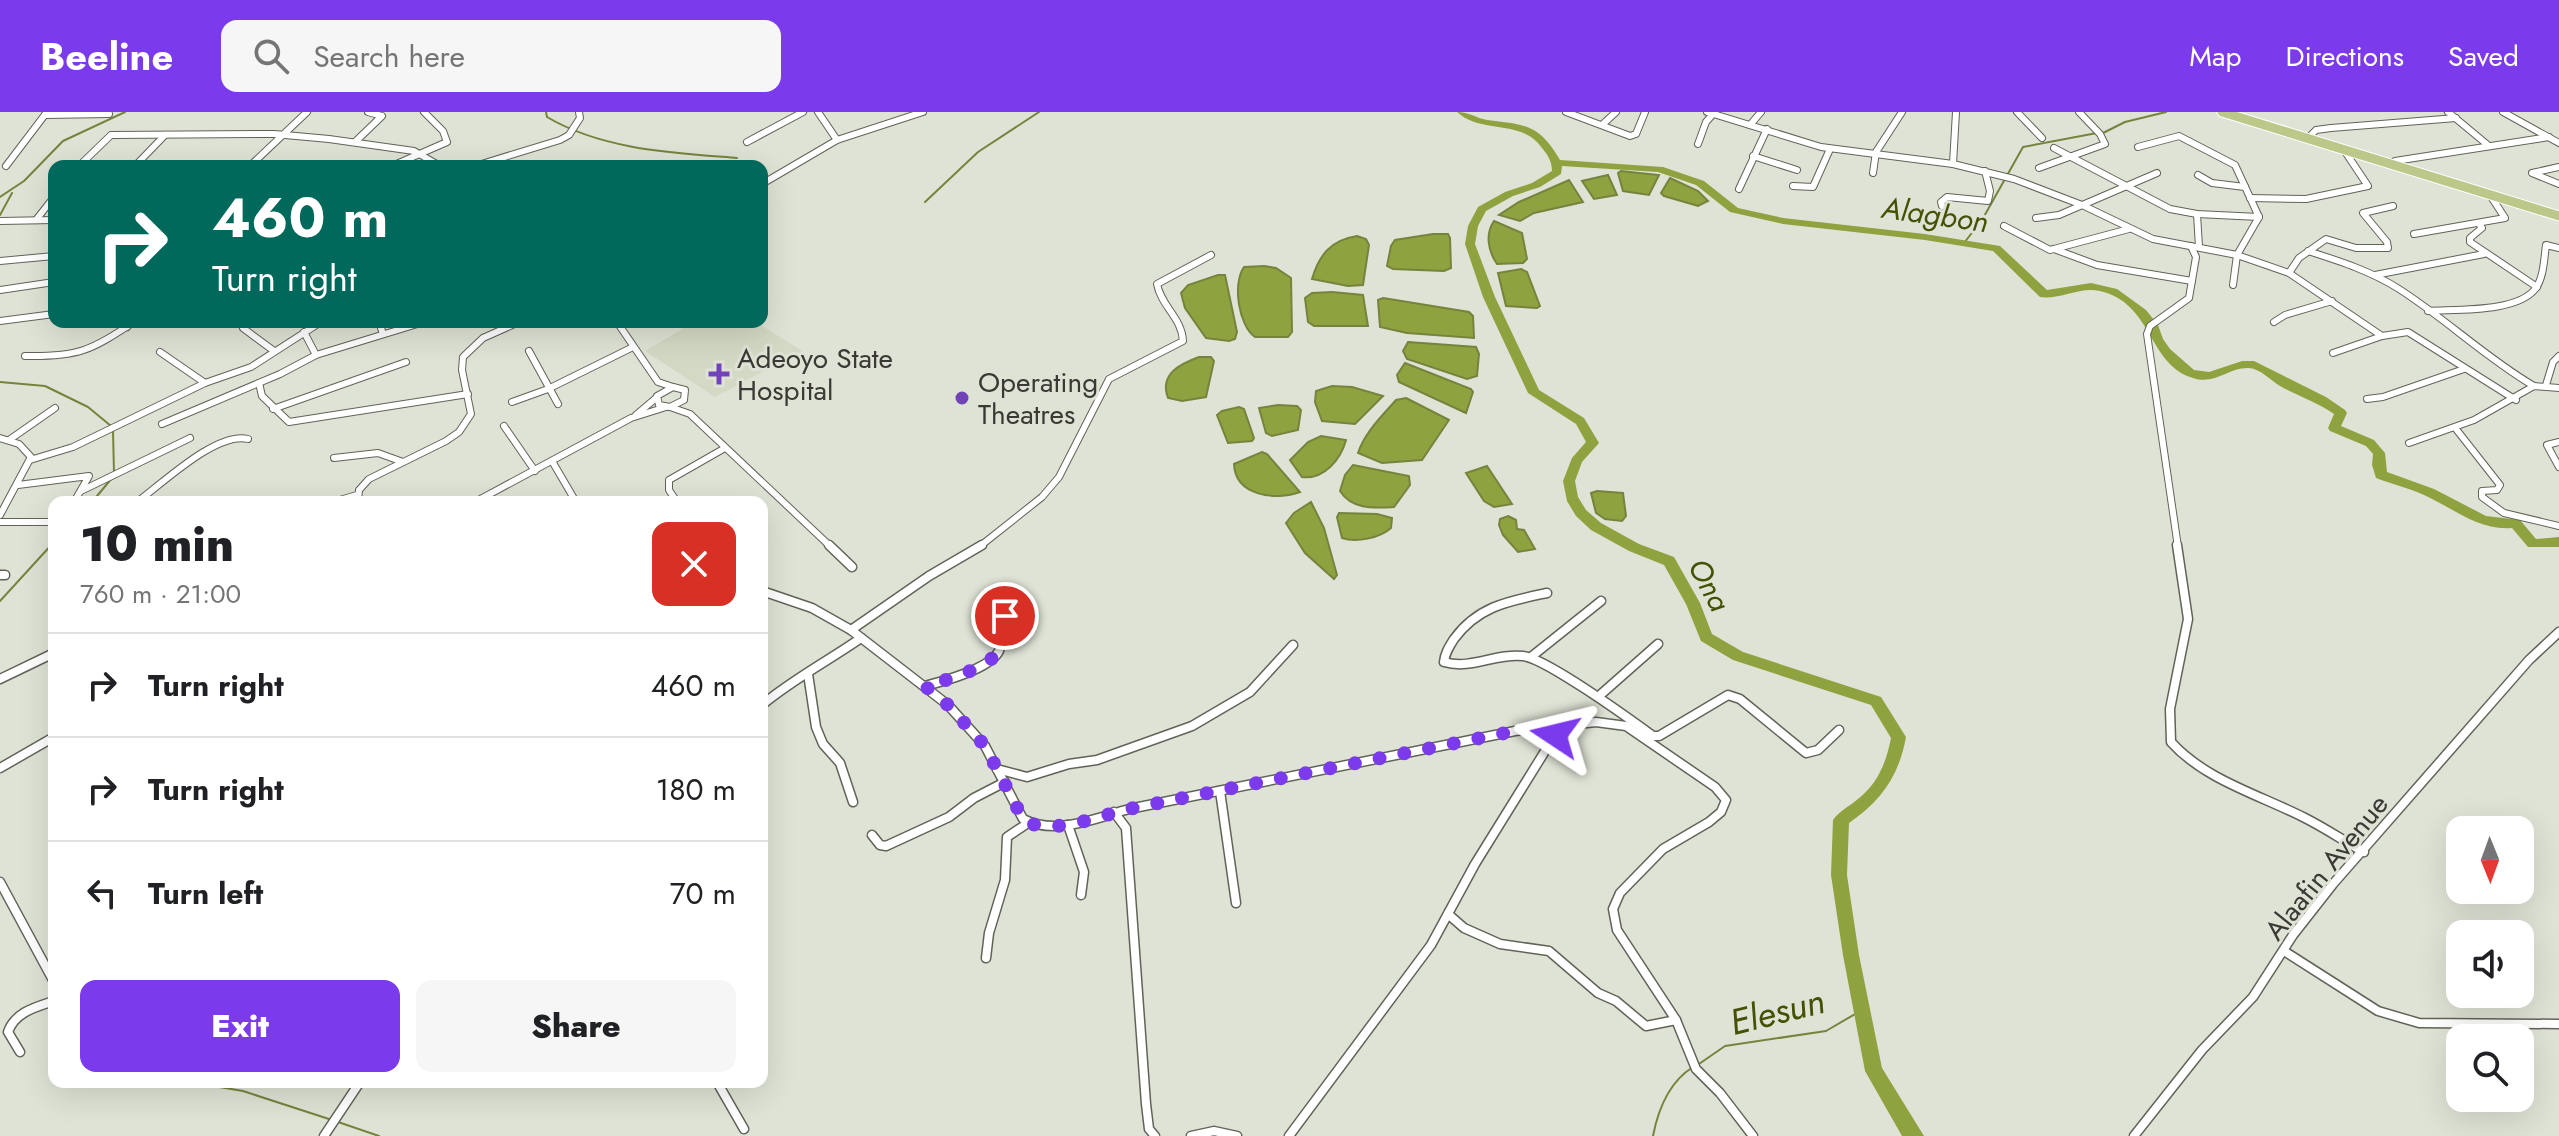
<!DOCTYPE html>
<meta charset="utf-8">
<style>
body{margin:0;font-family:Jost,sans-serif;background:#f6f6f6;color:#202124;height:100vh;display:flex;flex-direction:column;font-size:30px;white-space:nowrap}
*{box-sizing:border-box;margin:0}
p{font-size:26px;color:#757577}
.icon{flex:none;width:44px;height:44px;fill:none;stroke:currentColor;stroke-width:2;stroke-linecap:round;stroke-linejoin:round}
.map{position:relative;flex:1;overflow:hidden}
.sheet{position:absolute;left:48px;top:384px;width:720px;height:592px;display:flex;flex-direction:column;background:#fff;border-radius:16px;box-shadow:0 8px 32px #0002}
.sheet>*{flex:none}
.banner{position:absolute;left:48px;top:48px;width:720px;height:168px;border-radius:16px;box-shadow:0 8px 32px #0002;background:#00695c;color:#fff;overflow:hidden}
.needle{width:52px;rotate:179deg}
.controls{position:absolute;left:2446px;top:704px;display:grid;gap:16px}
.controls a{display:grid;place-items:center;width:88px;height:88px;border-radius:16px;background:#fff;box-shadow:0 8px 32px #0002;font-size:40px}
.pin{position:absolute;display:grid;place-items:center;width:68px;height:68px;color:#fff;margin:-34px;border:4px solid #fff;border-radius:50%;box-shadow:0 2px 8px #0007}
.me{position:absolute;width:88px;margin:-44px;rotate:280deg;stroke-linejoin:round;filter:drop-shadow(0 0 6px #0008)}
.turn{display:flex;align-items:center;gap:28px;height:168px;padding:0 32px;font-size:36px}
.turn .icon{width:104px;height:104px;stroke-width:2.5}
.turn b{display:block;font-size:56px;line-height:68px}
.round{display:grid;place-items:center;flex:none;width:84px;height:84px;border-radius:16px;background:#f6f6f6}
.summary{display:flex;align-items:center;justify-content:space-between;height:136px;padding:0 32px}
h1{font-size:48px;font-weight:800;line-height:60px}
.button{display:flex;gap:16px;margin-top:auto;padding:16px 32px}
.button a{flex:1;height:92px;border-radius:16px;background:#7c3aed;color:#fff;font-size:32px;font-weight:800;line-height:92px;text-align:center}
.button a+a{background:#f6f6f6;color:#202124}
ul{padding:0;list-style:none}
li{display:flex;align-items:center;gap:24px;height:104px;padding:0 32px;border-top:2px solid #e0e0e0}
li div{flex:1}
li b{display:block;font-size:30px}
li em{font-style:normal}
header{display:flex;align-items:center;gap:48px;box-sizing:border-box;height:112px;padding:0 40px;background:#7c3aed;color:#fff}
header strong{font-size:38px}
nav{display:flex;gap:44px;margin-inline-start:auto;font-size:28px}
.search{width:560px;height:72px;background:#f6f6f6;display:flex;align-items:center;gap:20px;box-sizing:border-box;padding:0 28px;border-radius:16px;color:#757577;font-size:30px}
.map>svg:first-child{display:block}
.built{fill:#d3d9c4}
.water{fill:#8ea340;stroke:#74843d;stroke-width:2}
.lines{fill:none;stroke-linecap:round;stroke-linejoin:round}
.stream{stroke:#74843d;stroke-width:2}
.river{fill:#8ea340;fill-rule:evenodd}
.minor-far1-casing{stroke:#606458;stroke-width:8}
.minor-casing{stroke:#606458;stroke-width:11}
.primary-casing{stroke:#fff;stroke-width:11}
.minor-far1{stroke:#fff;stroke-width:6}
.minor{stroke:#fff;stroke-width:8}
.primary{stroke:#bbc889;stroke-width:9}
.route{stroke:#7c3aed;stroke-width:14;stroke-dasharray:0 25.2}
.poi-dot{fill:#7242b9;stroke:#dfe3d5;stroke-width:3}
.labels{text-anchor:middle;stroke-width:6;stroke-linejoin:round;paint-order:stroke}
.poi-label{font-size:28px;fill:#393a35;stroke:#dfe3d5;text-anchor:start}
.street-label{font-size:28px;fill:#393a35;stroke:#dfe3d5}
.water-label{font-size:30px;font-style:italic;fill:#445105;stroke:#dfe3d5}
.near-water-label{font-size:36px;font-style:italic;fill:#445105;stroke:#dfe3d5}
</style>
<header>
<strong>Beeline</strong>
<div class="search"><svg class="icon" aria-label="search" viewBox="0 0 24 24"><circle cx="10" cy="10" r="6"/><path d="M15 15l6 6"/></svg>Search here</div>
<nav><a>Map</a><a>Directions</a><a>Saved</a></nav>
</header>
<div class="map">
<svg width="2559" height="1024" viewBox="0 0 2559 1024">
<rect width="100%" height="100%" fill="#dfe3d5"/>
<polygon class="built" points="694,210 756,210 802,239 715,285 645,239"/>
<g class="water">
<polygon points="1621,59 1659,63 1649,83 1623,79 1618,61"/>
<polygon points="1608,63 1617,83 1594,87 1582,69"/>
<polygon points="1670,66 1698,79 1708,89 1698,94 1664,84 1661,81"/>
<polygon points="1569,68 1583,90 1534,101 1520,109 1499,103 1519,90"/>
<path d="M1494,109L1522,121L1527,147L1523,151L1497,152C1488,139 1485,122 1494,109Z"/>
<polygon points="1433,122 1448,122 1450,126 1451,156 1444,159 1393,157 1387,154 1391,134 1395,128"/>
<path d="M1357,124L1366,127L1369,133L1363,173L1348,174L1312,167C1319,143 1331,128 1357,124Z"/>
<path d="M1264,154L1276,156L1291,166L1292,220L1288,225H1255C1239,214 1232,172 1244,155Z"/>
<polygon points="1521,157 1527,160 1540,194 1537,196 1506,194 1498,161"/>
<polygon points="1218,163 1225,163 1237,220 1235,227 1229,229 1206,226 1185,196 1181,181 1188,173"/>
<polygon points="1332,180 1363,183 1368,214 1314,214 1308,210 1305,186 1312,181"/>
<polygon points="1383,186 1469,200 1473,204 1474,226 1407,221 1380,215 1378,188"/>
<polygon points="1408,230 1476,235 1479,242 1477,264 1467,267 1407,247 1403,239"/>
<path d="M1199,245H1211L1214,249L1206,285L1182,289L1168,286C1159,262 1180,252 1199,245Z"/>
<polygon points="1405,251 1471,277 1473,280 1466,301 1399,270 1397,263"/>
<polygon points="1332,274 1352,275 1383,284 1355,312 1322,309 1315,290 1316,279"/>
<path d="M1406,286L1449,308L1422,348L1382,351L1358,341C1365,320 1382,304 1396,288Z"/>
<polygon points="1278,293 1297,294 1301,298 1298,318 1272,324 1266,321 1259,296"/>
<polygon points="1239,295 1244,297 1254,326 1252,329 1228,331 1217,303 1222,299"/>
<path d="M1321,324L1346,328C1341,347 1324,368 1302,365L1290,348L1308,330Z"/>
<path d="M1262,340L1267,342L1300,380C1276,389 1235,384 1234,352Z"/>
<path d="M1353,353L1409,364L1410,373L1394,395C1374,396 1352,398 1340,379L1345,363Z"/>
<polygon points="1487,354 1512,392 1494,395 1484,389 1466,361"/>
<polygon points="1597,379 1623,381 1626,404 1622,409 1605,407 1596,401 1591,381"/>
<polygon points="1311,390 1324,416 1337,463 1334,467 1305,441 1286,411 1294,401"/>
<path d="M1339,401L1377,402L1392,406L1391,416C1380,426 1356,431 1342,426L1337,405Z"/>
<polygon points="1508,404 1516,408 1517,417 1524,418 1535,437 1518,440 1503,423 1499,413 1500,407"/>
</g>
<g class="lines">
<g class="stream">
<path d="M546,0L547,5C603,38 674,41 737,46"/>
<polyline points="2103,21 2125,10 2166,0"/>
<polyline points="0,85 24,69 63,29 125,0"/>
<polyline points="925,90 978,40 1039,0"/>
<polyline points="0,103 12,81"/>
<polyline points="1964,131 1982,108 2023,35 2097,21"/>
<polyline points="0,270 45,274 88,295 111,314"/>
<polyline points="113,319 114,361"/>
<polyline points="92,390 112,366"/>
<polyline points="0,489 54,430"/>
<polyline points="1699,952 1725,934 1826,919 1862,898"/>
<polyline points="190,970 243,979 332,1008"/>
<polyline points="338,1010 379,1024"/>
<path d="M1653,1024C1658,998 1669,970 1693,955"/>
</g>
<path class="river" d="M1457,0C1469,0 1476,6 1487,8C1526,13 1539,12 1560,48L1663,55L1704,69L1738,96L1783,106L1925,122L2000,134L2047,178L2091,171L2117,177L2146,198L2158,213L2163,227L2170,237L2194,258L2209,260L2242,249H2254L2326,285L2345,298L2347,301L2341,314L2374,328L2385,341L2387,360L2434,377L2486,404L2520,408L2536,427L2559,425V435H2528L2512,416C2479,419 2453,396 2424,383C2409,376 2392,372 2376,366L2372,353L2373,342L2366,334L2330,319L2328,316L2334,302C2317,290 2298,284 2280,274C2270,268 2261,257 2249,256C2227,255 2215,275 2190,265C2148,250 2152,191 2100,179C2080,174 2060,188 2040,185L1993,139L1925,128L1783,112L1730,100L1696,73L1658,60L1562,54L1561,62L1540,75L1513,84L1486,99L1478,114L1475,132L1495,185L1539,278L1584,306L1599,331L1582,350L1575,369L1578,385L1586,398L1601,411L1639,432L1674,445L1700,491L1712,522L1743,540L1881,585L1906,625C1899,664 1881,689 1849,711L1847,763L1859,843L1882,956L1924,1024H1902L1865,959L1843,843L1831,763L1833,708C1839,699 1850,694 1858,687C1878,671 1886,651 1891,626L1871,593L1733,548L1701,529L1686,492L1664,453L1629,439L1591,418L1576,404L1567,389L1563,369L1572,346L1586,330L1576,312L1528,281L1483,185L1465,132L1468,114L1478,95L1505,80L1532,71L1552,59C1552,50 1548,43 1542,36C1521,6 1482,23 1457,0Z"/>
<g class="minor-far1-casing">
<g id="minor-far1">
<polyline points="818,0 837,28"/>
<polyline points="1566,0 1630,24 1636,22 1645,0"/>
<polyline points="1707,0 1821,35 1953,52 2014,67 2082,93 2153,127 2237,143 2289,161 2382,224"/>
<polyline points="2017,0 2042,26"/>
<polyline points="2448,0 2489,34"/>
<polyline points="2503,0 2559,31"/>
<polyline points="45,3 109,2"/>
<polyline points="1603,12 1616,0"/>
<polyline points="1750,13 1761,0"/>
<polyline points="2311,23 2316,18 2331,16 2456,6"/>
<polyline points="355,30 382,4 368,0"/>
<polyline points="747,30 803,0"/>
<polyline points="1698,32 1706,10 1713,2"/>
<polyline points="2138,35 2179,24 2235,53 2259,105 2237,143 2233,173"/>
<polyline points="2054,36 2170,97 2197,102 2259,105"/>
<polyline points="1753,44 1797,58"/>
<polyline points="2395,49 2549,25"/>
<polyline points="1953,52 1956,0"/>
<polyline points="6,54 47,0"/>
<polyline points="79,54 111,23 274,22 329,27 414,39 440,54"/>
<polyline points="135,54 248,54"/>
<polyline points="135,54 165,23"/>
<polyline points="250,54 307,0"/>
<polyline points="392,54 447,30 443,19 424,0"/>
<polyline points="475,54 560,28 569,23 580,6 579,0"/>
<polyline points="2559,55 2532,61 2559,72"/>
<polyline points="2039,56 2105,32 2100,22 2079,0"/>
<polyline points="1873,61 1876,40 1902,0"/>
<polyline points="2198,63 2212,71 2245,75"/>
<polyline points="762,72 837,28 923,0"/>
<polyline points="1793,74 1813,75 1830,37"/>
<polyline points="1739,77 1767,17"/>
<polyline points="2250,86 2306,87 2368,74 2344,38"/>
<polyline points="1942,94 1941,90 1947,85 1988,89 1990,79 1985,59"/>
<polyline points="2197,102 2199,135"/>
<polyline points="2036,106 2059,103 2157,61"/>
<polyline points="36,108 54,85"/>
<polyline points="0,109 54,108"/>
<polyline points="2480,113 2482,116 2470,126 2470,130 2537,175"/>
<polyline points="2004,114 2050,138 2129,117"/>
<polyline points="2414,122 2505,106 2490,83"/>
<polyline points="2054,137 2097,153 2192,169"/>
<path d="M2308,139C2339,149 2371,159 2399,177C2446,207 2486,246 2534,274"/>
<polyline points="0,149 54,144"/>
<polyline points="2289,161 2299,146 2326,127 2356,136 2388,136 2387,130 2363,101 2393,94"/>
<polyline points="2375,163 2484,142"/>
<polyline points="0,178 54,170"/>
<path d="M2428,199C2456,197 2518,201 2536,176C2544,164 2544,147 2546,133L2559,136"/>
<polyline points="0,209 54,202"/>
<polyline points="114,210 127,215"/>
<polyline points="251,210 243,216 274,239"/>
<polyline points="379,210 383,222"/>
<polyline points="617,210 658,270 673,275"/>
<polyline points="2274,210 2285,203 2332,189"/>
<polyline points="304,220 316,243"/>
<polyline points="529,239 558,292"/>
<polyline points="160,240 205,271 251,255 321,210"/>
<polyline points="2333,241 2382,224 2408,220 2516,288"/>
<path d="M25,244C78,245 90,239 134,210"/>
<polyline points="259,271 262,284 289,310 468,282"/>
<polyline points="2546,273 2553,250 2559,244"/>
<polygon points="673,275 685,278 684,288 670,295 659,293 657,284"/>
<polyline points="2367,287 2383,285 2464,257"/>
<polyline points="512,290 548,277 633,235"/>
<polyline points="670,295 690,302 831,435"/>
<polyline points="273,297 406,250"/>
<polyline points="636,303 656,286"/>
<polyline points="162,312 280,262 316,243 424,210"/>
<polyline points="504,314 535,359"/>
<polyline points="2456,317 2500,373 2497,378 2482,379 2482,385 2504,401 2559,414"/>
<polyline points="0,326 19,332 31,345 0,403"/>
<polyline points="9,328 55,296"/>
<polyline points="2559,330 2547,333 2559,355"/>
<polyline points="2409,331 2474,308 2534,274 2559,276"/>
<polyline points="334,346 378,341 403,350"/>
<polyline points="30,348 73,335 205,271"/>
<polyline points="552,349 576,390"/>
<polyline points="18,373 89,364 74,390"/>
<polyline points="81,379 190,326"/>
<path d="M137,390C163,371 217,319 248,327"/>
<polyline points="333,390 357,383"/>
<polyline points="358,390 359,378 369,367 446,329 459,320 471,302 462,258 463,245 483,226 519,210"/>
<polyline points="475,390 631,306 666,295"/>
<polyline points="677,390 669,378 669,368 725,336"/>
<polyline points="0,410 54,410"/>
<path d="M979,435L1042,385L1059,365L1109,267L1183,229C1182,206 1161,194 1157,172L1211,143"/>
<polyline points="2178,435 2147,222 2150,214 2189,186 2196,145 2191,134"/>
</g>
</g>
<g class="minor-casing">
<g id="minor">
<polyline points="829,433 852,455"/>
<path d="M2177,433L2188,507L2170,597L2171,630C2205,668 2260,683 2305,706C2325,716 2344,729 2364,740"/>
<polyline points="0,463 5,463"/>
<path d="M762,479L812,496L851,518L948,593L985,634L1023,707C1056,724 1096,706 1129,697L1515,619L1596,610L1626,614L1715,675L1726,688L1721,700L1709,710L1663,737L1620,781L1613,797L1617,818L1676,908L1696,957L1720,981L1753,1024"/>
<path d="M1547,481C1509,489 1478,494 1454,527C1449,535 1445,541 1444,550C1472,558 1495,541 1523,544C1545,546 1631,608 1653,624H1659L1728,583L1740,587L1806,641L1818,638L1839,618"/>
<polyline points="851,518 929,464 982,433"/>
<polyline points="1531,545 1601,489"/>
<polyline points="808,562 816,615 823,632 840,651 853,690"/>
<polyline points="0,567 54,541"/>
<path d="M925,574C944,569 990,557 999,539C1003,529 998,517 999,507L1027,489"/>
<polyline points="1599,584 1658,532"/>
<path d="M762,593C793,567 828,549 861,526"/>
<polyline points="0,656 54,625"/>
<polyline points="997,657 1027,665 1069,652 1097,648 1192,614 1250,580 1293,533"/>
<polyline points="1220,679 1236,791"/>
<polyline points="1114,700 1126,716 1146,992 1149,1017 1155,1024"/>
<polyline points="1068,713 1084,760 1081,783"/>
<polyline points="872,723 880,733 886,734 949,705 974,686 1005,670"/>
<polyline points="0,770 54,870"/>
<polyline points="1448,802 1464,816 1500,832 1549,839 1598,881 1616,889 1646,914 1676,908"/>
<polyline points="2284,839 2378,899 2419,911 2559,912"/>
<polyline points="986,846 989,821 1005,768 1007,725 1028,711"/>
<path d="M20,940L8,920C15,900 36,895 54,889"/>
<polyline points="717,970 744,1017"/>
<polyline points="324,1024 360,970"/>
<polyline points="1191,1024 1214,1019 1237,1024"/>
<polyline points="1289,1024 1431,833 1475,752 1555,623 1554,614"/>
<polyline points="2134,1024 2202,938 2253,885 2293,823 2333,772 2529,548 2559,520"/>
</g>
</g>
<g class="primary-casing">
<polyline id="primary" points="2222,0 2559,104"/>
</g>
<use href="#minor-far1" class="minor-far1"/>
<use href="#minor" class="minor"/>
<use href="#primary" class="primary"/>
</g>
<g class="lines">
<path class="route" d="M1005,504L997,510C999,518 1002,528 1000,536C995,554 942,570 925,574L948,593L985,634L1023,707C1047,726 1101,703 1129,697L1515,619L1554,614L1555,623"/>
</g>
<g class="poi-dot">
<path d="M715 250h8v8h8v8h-8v8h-8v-8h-8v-8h8z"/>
<circle cx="962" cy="286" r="8"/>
</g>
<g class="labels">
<g class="poi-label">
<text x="737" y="256">Adeoyo State<tspan x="737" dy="32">Hospital</tspan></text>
<text x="978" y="280">Operating<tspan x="978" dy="32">Theatres</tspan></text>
</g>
<g class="street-label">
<text transform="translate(2326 755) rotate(-51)" y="10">Alaafin Avenue</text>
</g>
<g class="water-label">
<text transform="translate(1935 103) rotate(8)" y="10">Alagbon</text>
<text transform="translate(1709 473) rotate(62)" y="10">Ona</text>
</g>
<g class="near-water-label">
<text transform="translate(1777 899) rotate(-14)" y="13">Elesun</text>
</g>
</g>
</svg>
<div class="controls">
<a><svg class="needle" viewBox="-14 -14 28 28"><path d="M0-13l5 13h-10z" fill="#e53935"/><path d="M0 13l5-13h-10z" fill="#757577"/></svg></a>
<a><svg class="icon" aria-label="sound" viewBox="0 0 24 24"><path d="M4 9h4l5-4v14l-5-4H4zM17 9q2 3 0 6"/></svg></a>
<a><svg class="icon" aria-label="search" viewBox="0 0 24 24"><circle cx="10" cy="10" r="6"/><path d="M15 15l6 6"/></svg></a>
</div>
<div class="pin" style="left:1005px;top:504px;background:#d93025"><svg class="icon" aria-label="arrive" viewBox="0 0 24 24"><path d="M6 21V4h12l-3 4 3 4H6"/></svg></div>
<svg class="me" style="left:1555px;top:623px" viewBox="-20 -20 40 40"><path d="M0-17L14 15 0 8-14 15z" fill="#7c3aed" stroke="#fff" stroke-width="4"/></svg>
<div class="banner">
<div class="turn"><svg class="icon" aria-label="right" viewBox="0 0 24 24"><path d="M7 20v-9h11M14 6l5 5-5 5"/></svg><div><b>460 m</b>Turn right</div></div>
</div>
<section class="sheet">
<div class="summary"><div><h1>10 min</h1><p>760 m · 21:00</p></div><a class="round" style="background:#d93025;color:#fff"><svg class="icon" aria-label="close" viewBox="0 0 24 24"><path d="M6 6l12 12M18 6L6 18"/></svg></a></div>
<ul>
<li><svg class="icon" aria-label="right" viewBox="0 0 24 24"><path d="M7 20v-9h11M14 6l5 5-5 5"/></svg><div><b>Turn right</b></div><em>460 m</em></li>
<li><svg class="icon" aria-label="right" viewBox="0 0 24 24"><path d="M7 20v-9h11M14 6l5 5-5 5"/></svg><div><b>Turn right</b></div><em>180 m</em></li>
<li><svg class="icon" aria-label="left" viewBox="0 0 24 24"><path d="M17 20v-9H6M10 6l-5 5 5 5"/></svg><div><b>Turn left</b></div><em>70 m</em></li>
</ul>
<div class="button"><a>Exit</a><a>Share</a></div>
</section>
</div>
